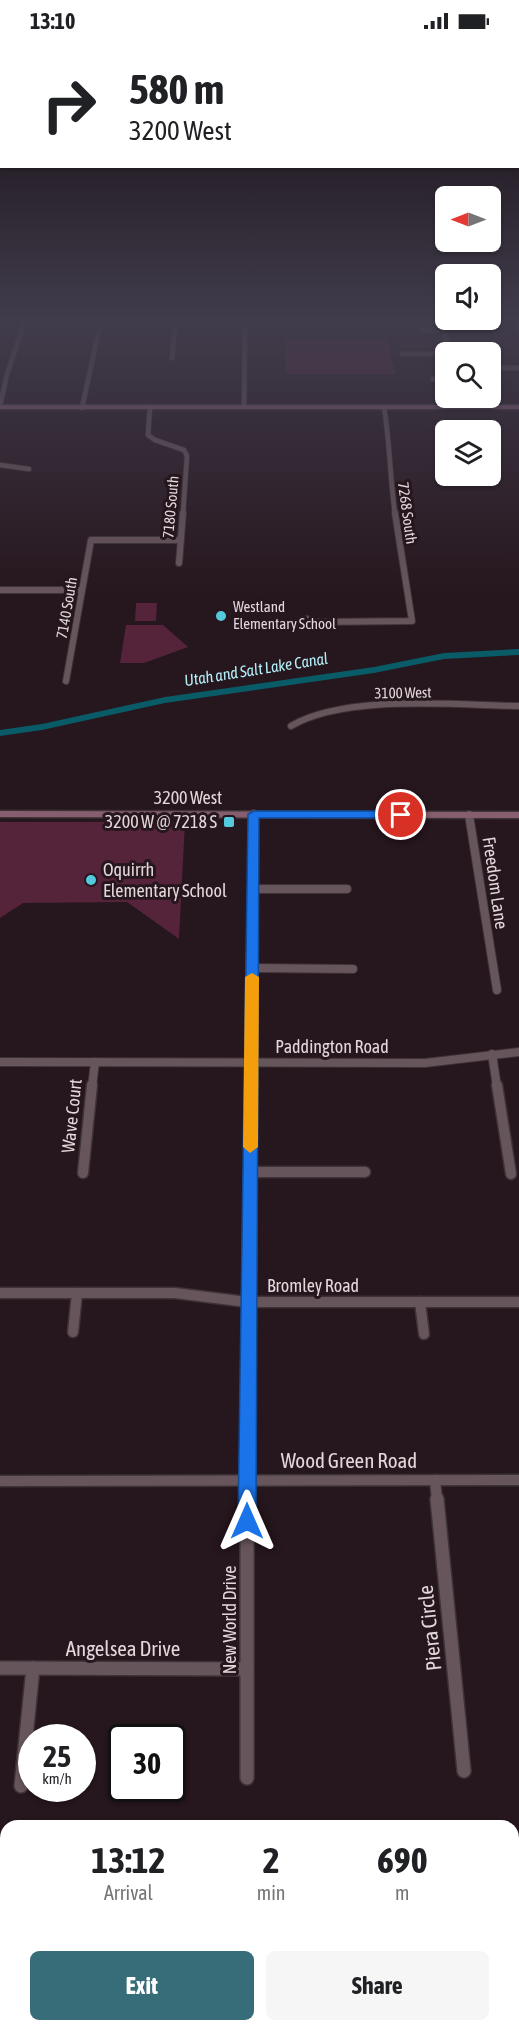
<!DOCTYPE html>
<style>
body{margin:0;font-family:"Asap Condensed",sans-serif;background:#f6f6f6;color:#202124;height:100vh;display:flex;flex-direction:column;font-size:22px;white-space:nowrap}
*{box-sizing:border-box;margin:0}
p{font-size:20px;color:#757577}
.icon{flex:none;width:33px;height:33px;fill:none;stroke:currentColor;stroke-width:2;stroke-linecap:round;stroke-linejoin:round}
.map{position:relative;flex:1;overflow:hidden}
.details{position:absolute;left:0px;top:1778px;width:519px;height:212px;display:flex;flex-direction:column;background:#fff;border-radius:18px 18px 0 0;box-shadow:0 2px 4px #0004}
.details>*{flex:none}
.hud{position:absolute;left:0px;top:0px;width:519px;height:126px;box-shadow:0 2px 4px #0004;background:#fff;color:#202124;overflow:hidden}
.needle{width:39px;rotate:270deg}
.fabs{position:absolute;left:435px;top:144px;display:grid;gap:12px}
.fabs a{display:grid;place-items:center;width:66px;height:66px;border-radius:9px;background:#fff;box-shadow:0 2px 4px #0004;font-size:30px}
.speed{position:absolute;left:18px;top:1682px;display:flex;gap:12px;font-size:30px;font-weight:700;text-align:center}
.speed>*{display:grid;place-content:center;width:78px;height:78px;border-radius:50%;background:#fff;box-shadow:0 2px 4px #0004;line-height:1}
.speed small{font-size:15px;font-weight:400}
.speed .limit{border:3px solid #111;border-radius:9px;background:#fff;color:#111}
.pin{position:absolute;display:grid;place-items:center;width:51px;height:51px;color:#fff;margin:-26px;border:3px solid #fff;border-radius:50%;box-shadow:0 2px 6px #0007}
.me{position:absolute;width:66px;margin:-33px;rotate:0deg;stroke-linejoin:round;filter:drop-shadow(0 0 4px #0008)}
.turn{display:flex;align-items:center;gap:21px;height:126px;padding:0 30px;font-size:27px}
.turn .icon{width:78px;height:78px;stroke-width:2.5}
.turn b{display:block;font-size:42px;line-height:51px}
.eta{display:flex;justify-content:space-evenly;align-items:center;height:102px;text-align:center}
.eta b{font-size:36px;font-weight:700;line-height:42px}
.button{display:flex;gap:12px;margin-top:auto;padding:12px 30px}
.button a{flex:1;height:69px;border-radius:9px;background:#376d78;color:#fff;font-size:24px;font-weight:700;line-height:69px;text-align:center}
.button a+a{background:#f6f6f6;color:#202124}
.status{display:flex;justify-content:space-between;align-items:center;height:42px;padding:0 30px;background:#fff;direction:ltr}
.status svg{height:16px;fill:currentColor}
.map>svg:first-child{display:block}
.green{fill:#55233a}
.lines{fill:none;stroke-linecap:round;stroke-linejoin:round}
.canal{fill:#085b67;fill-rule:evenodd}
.street-far4-casing{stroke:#3d3236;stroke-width:6}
.street-far3-casing{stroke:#3d3236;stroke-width:8}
.street-far2-casing{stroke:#3d3236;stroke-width:10}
.street-far1-casing{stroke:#3d3236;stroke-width:13}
.street-casing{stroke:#3d3236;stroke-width:16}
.secondary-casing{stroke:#3d3236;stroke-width:3}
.highway-casing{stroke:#3d3236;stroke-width:3}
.street-far4{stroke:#67555c;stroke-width:4.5}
.street-far3{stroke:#67555c;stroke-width:6}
.street-far2{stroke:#67555c;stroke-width:8}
.street-far1{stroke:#67555c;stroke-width:10}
.street{stroke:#67555c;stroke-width:13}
.secondary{fill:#865e6f;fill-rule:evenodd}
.highway{fill:#cf729b;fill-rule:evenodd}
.route{fill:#1a73e8;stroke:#114b97;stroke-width:1.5}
.slow{fill:#f59e0b}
.poi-dot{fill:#54cade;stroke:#26161d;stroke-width:2}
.labels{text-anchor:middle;stroke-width:6;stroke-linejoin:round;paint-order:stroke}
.far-street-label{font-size:15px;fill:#e2d7db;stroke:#26161d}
.far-poi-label{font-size:15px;fill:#e2d7db;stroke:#26161d;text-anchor:start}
.far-water-label{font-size:16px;font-style:italic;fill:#b3edf8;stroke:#26161d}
.street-label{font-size:18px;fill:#e2d7db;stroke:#26161d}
.poi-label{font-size:18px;fill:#e2d7db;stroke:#26161d;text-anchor:end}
.near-street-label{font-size:21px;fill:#e2d7db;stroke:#26161d}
</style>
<div class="status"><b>13:10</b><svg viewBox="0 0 49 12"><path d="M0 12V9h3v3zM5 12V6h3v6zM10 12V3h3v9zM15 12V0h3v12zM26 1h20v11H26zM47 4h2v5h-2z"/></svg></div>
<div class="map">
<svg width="519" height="1988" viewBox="0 0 519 1988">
<rect width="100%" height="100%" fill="#26161d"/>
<g class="green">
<polygon points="285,297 387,297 395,332 286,332"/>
<polygon points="136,561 157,561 156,579 135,579"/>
<polygon points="126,583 163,583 188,605 144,621 120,621"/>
<polygon points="0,780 185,780 179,897 127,860 23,861 0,876"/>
</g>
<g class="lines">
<polygon class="canal" points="519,607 519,613 444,617 374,631 165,661 42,688 0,694 0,688 42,682 165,655 374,625 444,611"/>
<g class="street-far4-casing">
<g id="street-far4">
<polyline points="440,276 450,310"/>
<polyline points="515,276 519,287"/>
<polyline points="23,283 350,283"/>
<polyline points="421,288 443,288"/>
<polyline points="402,312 446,312"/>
<polyline points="172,316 175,284"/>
<polyline points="490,326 519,326"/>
<polyline points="433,337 446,337"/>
<polyline points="462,356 465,365"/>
<polyline points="0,364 7,332 26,276"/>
<polyline points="150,365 148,393 155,398 184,408 187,414 183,472"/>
<polyline points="244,365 245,282"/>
<path d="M384,365C390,401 390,437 395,472"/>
<polyline points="82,366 100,283"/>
<polyline points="0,423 29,427"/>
</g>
</g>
<g class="street-far3-casing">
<g id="street-far3">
<polyline points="179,521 183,471"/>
<polyline points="0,548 82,548"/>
<polyline points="307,577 315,580 412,579 395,471"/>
<polyline points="66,639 91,498 180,498"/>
<path d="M291,684C346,652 455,663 519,664"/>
</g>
</g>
<g class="street-far2-casing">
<g id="street-far2">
<polyline points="469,773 497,948"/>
<polyline points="252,847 347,847"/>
<polyline points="252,926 353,927"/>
<polyline points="492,1012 497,1045"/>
<polyline points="0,1020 425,1021 519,1010"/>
<polyline points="92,1045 95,1020"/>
<polyline points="250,1045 254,772"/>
</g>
</g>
<g class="street-far1-casing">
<g id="street-far1">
<polyline points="497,1043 511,1132"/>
<polyline points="250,1130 365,1130"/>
<polyline points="83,1131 92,1043"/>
<polyline points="0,1251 175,1251 247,1260 519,1260"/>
<polyline points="420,1260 424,1292"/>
<polyline points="73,1290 77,1251"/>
<polyline points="435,1438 437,1458"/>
<polyline points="0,1439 519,1438"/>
<polyline points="247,1458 250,1043"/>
</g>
</g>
<g class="street-casing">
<g id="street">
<polyline points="247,1457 247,1736"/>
<polyline points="437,1457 464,1729"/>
<polyline points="0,1626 247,1627"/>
<polyline points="21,1744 33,1626"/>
</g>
</g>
<g class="secondary-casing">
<g id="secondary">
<rect x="0" y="363" width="519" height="4"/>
<polygon points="0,769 519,770 519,776 0,775"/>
</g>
</g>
<g class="highway-casing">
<g id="highway">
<rect x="0" y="1857" width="6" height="24"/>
<rect x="513" y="1888" width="6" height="24"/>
<rect x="0" y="1892" width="6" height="24"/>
<polygon points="513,1938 519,1938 519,1986 513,1987 504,1983 513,1983"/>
<rect x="0" y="1944" width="6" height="26"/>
<polygon points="191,1983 289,1983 287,1988 189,1988"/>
</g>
</g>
<use href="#street-far4" class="street-far4"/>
<use href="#street-far3" class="street-far3"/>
<use href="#street-far2" class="street-far2"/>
<use href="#street-far1" class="street-far1"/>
<use href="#street" class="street"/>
<use href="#secondary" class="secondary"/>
<use href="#highway" class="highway"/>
</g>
<linearGradient id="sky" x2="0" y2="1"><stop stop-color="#150c10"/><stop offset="0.5" stop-color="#413c4c"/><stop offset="1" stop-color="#413c4c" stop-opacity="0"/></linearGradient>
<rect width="519" height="555" fill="url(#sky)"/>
<polygon class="route" points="254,769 401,769 407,773 401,776 259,776 256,1479 253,1485 247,1487 240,1485 238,1479 248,772"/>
<polygon class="slow" points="252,931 259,935 258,1105 250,1111 243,1105 245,935"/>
<g class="poi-dot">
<circle cx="221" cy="574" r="6"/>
<rect x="223" y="774" width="12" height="12" rx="3"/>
<circle cx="91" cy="838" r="6"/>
</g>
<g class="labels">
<g class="far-street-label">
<text transform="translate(171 465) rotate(-85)" y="5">7180 South</text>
<text transform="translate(407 471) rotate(82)" y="5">7268 South</text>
<text transform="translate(67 566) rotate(-80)" y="5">7140 South</text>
<text transform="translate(403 651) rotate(-1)" y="5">3100 West</text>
</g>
<g class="far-poi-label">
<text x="233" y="570">Westland<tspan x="233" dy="17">Elementary School</tspan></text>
</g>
<g class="far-water-label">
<text transform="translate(256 627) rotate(-9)" y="6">Utah and Salt Lake Canal</text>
</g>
<g class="street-label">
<text x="188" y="762">3200 West</text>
<text transform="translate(495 841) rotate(82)" y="6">Freedom Lane</text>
<text x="332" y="1011">Paddington Road</text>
<text transform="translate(72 1074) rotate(-84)" y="6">Wave Court</text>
<text x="313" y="1250">Bromley Road</text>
<text transform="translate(230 1578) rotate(-90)" y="6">New World Drive</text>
</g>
<g class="poi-label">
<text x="217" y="786">3200 W @ 7218 S</text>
<text x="103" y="834" text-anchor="start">Oquirrh<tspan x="103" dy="21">Elementary School</tspan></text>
</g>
<g class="near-street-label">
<text x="349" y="1426">Wood Green Road</text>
<text transform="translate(430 1586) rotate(-96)" y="7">Piera Circle</text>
<text x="123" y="1614">Angelsea Drive</text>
</g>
</g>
</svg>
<div class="fabs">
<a><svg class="needle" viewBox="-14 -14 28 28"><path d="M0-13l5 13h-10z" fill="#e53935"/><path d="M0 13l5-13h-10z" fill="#757577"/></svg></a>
<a><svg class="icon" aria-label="sound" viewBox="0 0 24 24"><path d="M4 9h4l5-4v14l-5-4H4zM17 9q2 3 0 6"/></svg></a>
<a><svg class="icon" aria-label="search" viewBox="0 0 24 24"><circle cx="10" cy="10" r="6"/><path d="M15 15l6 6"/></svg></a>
<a><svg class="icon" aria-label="layers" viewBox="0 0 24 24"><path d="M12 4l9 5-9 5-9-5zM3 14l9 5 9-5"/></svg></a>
</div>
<div class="speed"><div>25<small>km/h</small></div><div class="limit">30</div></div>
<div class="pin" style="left:401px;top:773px;background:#d93025"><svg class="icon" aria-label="arrive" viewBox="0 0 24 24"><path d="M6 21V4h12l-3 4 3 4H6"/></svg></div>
<svg class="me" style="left:247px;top:1479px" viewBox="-20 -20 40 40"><path d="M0-17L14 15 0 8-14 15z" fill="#1a73e8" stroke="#fff" stroke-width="4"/></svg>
<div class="hud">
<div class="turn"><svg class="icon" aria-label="right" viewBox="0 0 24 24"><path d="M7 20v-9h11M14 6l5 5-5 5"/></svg><div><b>580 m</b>3200 West</div></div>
</div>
<section class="details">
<div class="eta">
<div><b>13:12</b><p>Arrival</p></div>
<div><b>2</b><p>min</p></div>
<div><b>690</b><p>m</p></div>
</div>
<div class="button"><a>Exit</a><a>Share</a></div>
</section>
</div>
